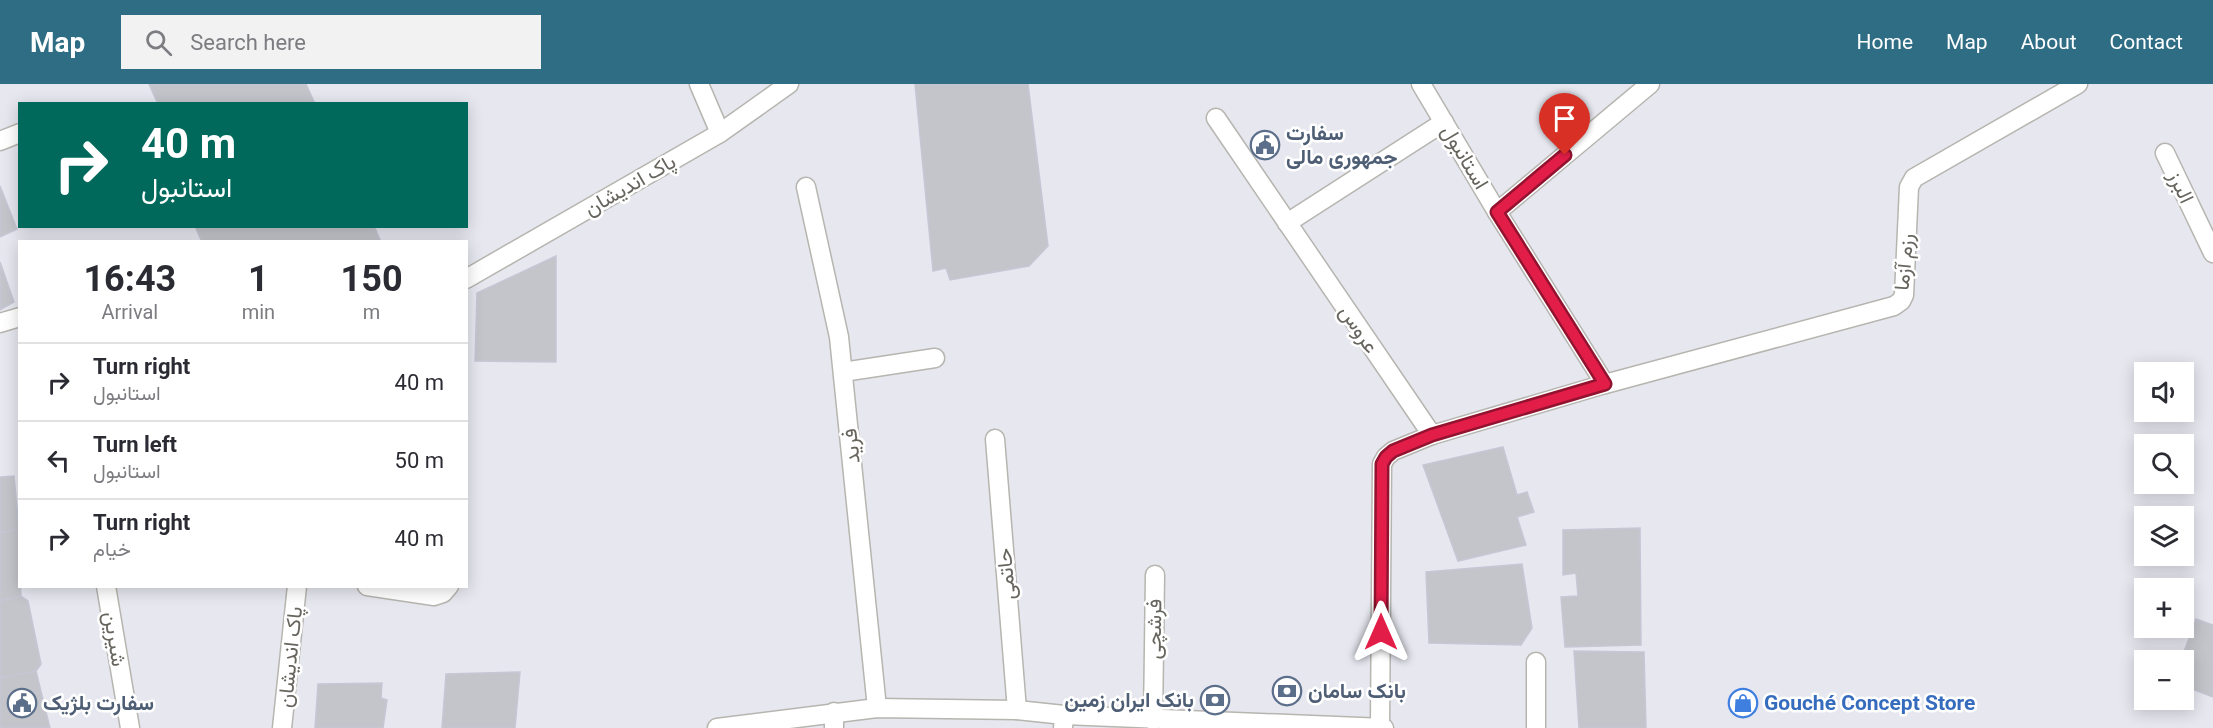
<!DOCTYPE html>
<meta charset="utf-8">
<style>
body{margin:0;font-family:Roboto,Vazirmatn,sans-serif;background:#f2f2f3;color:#2b2b33;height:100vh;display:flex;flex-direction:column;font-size:22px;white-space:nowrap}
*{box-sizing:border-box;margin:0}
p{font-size:20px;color:#7c7c81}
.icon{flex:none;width:33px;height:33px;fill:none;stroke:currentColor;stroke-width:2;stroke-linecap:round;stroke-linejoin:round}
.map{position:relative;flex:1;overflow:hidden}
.panel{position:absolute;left:18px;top:156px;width:450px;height:348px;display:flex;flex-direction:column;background:#fff;border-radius:0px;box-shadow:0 3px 15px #0003}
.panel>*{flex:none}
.top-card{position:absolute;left:18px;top:18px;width:450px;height:126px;border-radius:0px;box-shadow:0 3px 15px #0003;background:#00695c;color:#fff;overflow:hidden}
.fabs{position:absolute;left:2134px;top:278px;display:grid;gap:12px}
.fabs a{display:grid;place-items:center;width:60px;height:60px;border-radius:0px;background:#fff;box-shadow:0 3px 15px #0003;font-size:30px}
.pin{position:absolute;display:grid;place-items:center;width:51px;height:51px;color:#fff;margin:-62px -26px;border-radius:50% 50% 50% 0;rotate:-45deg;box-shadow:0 0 6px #0007}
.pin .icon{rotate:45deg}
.me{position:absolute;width:66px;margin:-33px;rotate:0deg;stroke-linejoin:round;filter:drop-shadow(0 0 4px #0008)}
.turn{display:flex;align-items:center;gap:21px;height:126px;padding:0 24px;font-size:27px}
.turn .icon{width:78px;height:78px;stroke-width:2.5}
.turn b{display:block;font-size:42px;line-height:51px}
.eta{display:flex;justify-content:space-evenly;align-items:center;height:102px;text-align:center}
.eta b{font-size:36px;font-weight:700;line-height:42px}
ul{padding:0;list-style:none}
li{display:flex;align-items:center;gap:18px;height:78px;padding:0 24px;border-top:2px solid #e1e1e2}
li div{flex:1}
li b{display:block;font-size:22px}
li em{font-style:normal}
header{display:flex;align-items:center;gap:36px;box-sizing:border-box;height:84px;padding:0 30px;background:#2f6d85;color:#fff}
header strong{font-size:28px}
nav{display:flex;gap:33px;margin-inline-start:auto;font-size:21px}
.search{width:420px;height:54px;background:#f2f2f3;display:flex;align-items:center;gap:15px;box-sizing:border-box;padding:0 21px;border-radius:0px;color:#7c7c81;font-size:22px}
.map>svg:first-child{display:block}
.building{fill:#c3c5cb;stroke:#c5c7d5;stroke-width:1.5}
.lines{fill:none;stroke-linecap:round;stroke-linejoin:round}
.minor-casing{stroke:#b6b5af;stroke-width:21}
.tertiary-casing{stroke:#b6b5af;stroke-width:21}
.minor{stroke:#fff;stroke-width:18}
.tertiary{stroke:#fff;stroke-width:18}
.route-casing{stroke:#92132f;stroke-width:15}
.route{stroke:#e11d48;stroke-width:10}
.labels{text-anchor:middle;stroke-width:5;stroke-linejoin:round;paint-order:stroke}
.service-label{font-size:21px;font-weight:bold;fill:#4e5e75;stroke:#fff;text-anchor:start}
.street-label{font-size:21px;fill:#67655e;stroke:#fff}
.shop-label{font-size:21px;font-weight:bold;fill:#366cbe;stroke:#fff;text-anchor:start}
</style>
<header>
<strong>Map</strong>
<div class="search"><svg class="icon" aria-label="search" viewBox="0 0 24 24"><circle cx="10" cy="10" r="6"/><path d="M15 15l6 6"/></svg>Search here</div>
<nav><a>Home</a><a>Map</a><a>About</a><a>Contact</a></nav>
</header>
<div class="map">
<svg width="2213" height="644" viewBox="0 0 2213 644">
<rect width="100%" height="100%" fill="#e7e7f0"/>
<g class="building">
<polygon points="149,0 306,0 315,20 158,20"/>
<polygon points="915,0 1028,0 1048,162 1029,182 950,196 946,184 933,187"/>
<polygon points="0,102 17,145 0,153"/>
<polygon points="195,142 374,142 381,158 202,158"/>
<polygon points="556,172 556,278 475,277 477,209"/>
<polygon points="0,178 14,218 0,226"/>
<polygon points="1503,363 1517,411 1527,408 1534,428 1517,433 1526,461 1458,477 1423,381"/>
<polygon points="14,392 19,445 0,449 0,393"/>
<polygon points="1640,444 1641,561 1565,563 1561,513 1578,512 1576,489 1563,491 1563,446"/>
<polygon points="19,445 21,512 0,517 0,449"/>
<polygon points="1522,480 1532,544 1521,561 1429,559 1426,488"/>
<polygon points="21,512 28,517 41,580 36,587 0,594 0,517"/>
<polygon points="2196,535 2213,541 2213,613 2184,602 2184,576 2181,576"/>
<polygon points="1574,567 1644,568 1646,644 1579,644"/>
<polygon points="36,587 50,644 0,644 0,594"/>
<polygon points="520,588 515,644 442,644 446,590"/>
<polygon points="382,599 381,614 387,616 383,644 315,644 318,600"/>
</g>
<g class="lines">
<g class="minor-casing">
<g id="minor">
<polyline points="699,0 720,49"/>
<polyline points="1421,0 1497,128 1605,300"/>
<polyline points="1216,34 1432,351"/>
<polyline points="0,57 20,49"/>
<polyline points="2165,69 2213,169"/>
<polyline points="806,103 839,253 877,624"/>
<polyline points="1497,128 1650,0"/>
<polyline points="1287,139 1444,38"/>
<polyline points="466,195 720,49 789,0"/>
<polyline points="0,239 20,233"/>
<polyline points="843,288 935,274"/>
<polyline points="995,355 1017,626"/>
<polyline points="106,502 130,644"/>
<polyline points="367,502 434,512 443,509 449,502"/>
<polyline points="834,628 834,644"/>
<polyline points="1064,631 1384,644"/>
<polyline points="1153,636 1155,491"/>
<polyline points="1380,643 1382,380 1386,373 1393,367 1432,351 1605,300 1894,222 1901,217 1904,211 1909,103 1914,94 2078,0"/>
<polyline points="282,644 297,502"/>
<polyline points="1536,644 1536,578"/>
</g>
</g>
<g class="tertiary-casing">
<polyline id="tertiary" points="717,644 877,624 1017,626 1064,631 1063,644"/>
</g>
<use href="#minor" class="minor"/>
<use href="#tertiary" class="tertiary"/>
</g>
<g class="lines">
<g class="route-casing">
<polyline id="route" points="1381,548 1382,380 1386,373 1393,367 1432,351 1605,300 1497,128 1565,71"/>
</g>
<use href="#route" class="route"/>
</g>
<defs>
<g id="civic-ring" transform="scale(1.5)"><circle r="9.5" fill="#fff" stroke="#5c6f8a" stroke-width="1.5"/><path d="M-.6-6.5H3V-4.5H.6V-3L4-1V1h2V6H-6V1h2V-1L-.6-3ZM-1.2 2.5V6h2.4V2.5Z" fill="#5c6f8a"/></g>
<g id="bank-ring" transform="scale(1.5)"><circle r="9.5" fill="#fff" stroke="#5c6f8a" stroke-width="1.5"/><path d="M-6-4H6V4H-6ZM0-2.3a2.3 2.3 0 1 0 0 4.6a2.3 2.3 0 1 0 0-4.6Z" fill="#5c6f8a"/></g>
<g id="shop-ring" transform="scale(1.5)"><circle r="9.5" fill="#fff" stroke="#3f7fe0" stroke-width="1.5"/><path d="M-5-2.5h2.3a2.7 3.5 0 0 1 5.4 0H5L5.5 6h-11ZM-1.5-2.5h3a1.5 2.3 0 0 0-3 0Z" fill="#3f7fe0"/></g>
</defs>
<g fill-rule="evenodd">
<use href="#civic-ring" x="1265" y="61"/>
<use href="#bank-ring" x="1287" y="607"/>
<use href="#bank-ring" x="1215" y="616"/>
<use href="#civic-ring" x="22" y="619"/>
<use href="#shop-ring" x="1743" y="619"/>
</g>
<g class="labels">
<g class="service-label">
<text x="1286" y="56">سفارت<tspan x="1286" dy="24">جمهوری مالی</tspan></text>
<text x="1308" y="614">بانک سامان</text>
<text x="1194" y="623" text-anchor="end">بانک ایران زمین</text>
<text x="43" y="626">سفارت بلژیک</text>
</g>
<g class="street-label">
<text transform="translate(1465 73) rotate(59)" y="7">استانبول</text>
<text transform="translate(630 101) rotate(-30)" y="7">پاک اندیشان</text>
<text transform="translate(2181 103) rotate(65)" y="7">البرز</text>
<text transform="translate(1904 178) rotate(-85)" y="7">رزم آزما</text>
<text transform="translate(1359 245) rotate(56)" y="7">عروس</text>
<text transform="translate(851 362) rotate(-96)" y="7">فرید</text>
<text transform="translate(1006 490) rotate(-95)" y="7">حاتمی</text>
<text transform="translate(1154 545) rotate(-89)" y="7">فرشچی</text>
<text transform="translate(115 555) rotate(81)" y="7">شیرین</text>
<text transform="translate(290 573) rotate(-84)" y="7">پاک اندیشان</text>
</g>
<g class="shop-label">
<text x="1764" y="626">Gouché Concept Store</text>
</g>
</g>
</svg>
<div class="fabs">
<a><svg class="icon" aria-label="sound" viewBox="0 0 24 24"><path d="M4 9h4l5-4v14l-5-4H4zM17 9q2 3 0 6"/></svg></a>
<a><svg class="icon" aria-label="search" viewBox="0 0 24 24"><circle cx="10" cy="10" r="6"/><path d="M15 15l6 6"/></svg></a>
<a><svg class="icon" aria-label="layers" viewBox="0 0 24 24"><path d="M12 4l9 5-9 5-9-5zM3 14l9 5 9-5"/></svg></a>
<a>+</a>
<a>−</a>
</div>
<div class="pin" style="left:1565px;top:71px;background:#d93025"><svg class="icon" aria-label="arrive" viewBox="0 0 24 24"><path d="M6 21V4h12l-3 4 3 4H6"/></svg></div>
<svg class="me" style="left:1381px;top:548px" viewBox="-20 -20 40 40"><path d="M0-17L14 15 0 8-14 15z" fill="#e11d48" stroke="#fff" stroke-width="4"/></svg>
<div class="top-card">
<div class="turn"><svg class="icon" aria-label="right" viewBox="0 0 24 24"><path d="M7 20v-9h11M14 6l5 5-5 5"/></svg><div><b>40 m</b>استانبول</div></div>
</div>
<section class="panel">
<div class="eta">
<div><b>16:43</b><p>Arrival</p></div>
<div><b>1</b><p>min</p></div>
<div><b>150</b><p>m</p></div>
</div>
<ul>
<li><svg class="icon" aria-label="right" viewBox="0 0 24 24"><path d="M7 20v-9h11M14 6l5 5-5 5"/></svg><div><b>Turn right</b><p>استانبول</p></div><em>40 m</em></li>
<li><svg class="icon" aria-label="left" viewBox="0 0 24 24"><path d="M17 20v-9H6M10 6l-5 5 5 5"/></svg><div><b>Turn left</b><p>استانبول</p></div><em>50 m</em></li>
<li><svg class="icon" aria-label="right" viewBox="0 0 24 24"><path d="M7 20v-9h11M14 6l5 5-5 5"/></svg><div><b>Turn right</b><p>خیام</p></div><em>40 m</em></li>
</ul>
</section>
</div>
